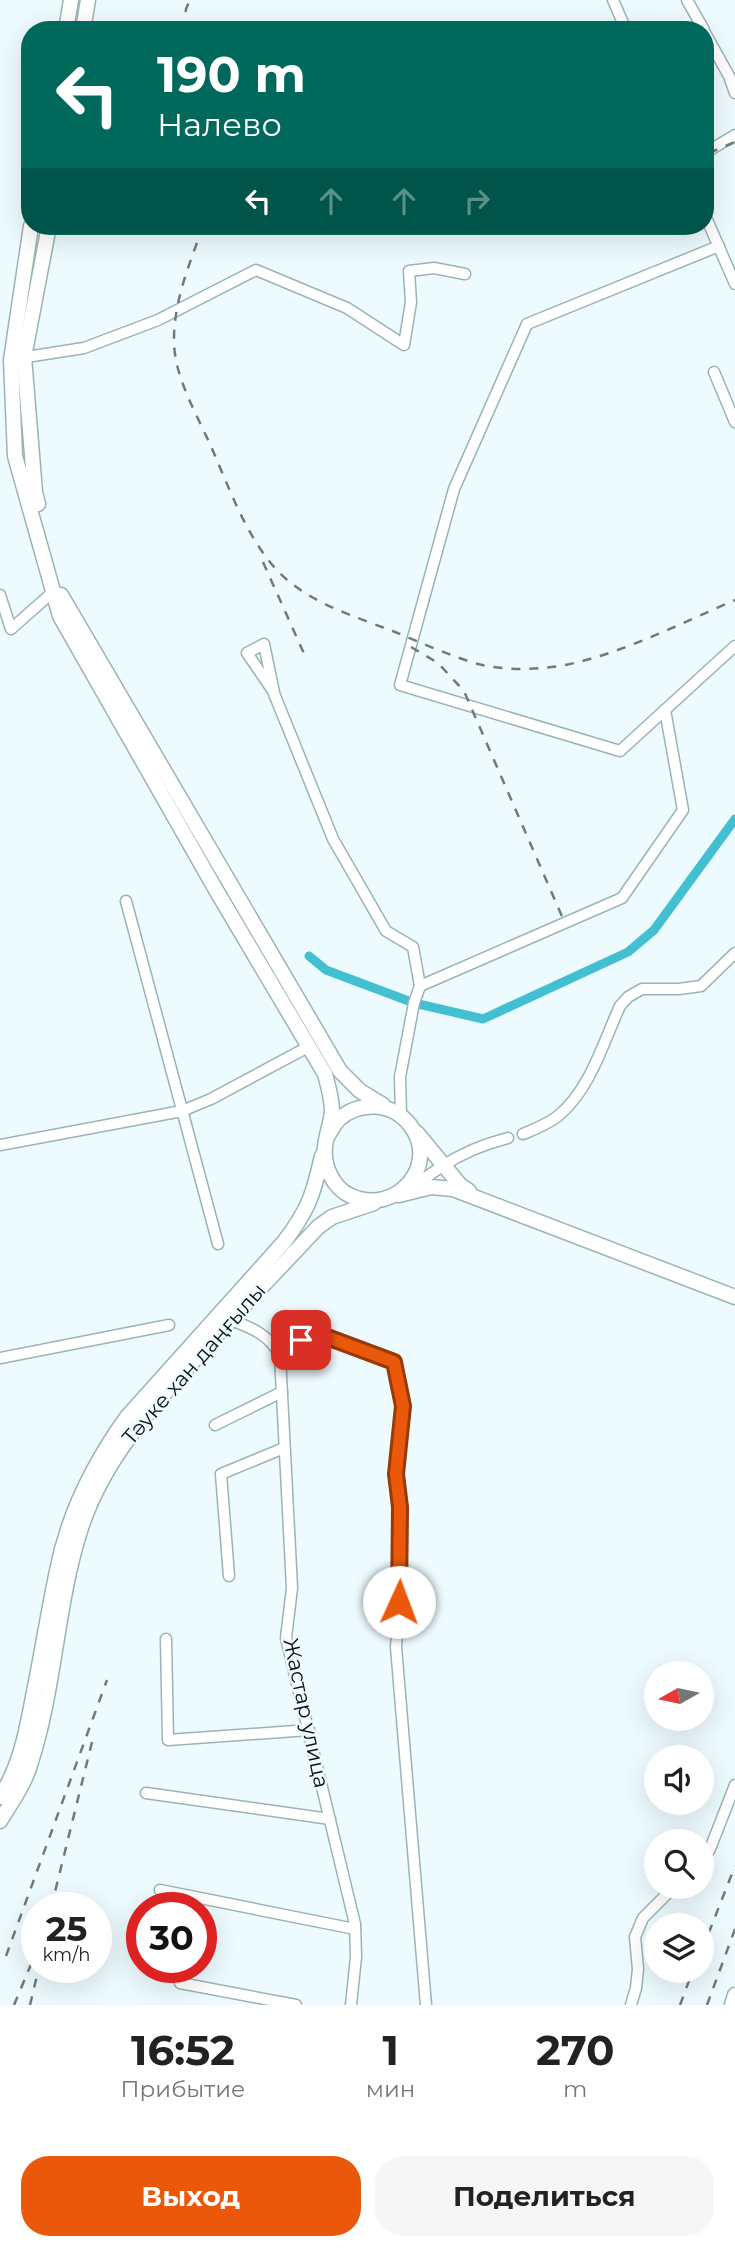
<!DOCTYPE html>
<html lang="ru">
<meta charset="utf-8">
<style>
body{margin:0;font-family:Montserrat,sans-serif;background:#f6f6f6;color:#222;height:100vh;display:flex;flex-direction:column;font-size:26px;white-space:nowrap}
*{box-sizing:border-box;margin:0}
p{font-size:23px;color:#767676}
.icon{flex:none;width:38px;height:38px;fill:none;stroke:currentColor;stroke-width:2;stroke-linecap:round;stroke-linejoin:round}
.map{position:relative;height:2005px;overflow:hidden}
.panel{display:flex;flex-direction:column;background:#fff;flex:1}
.panel>*{flex:none}
.banner{position:absolute;left:21px;top:21px;width:693px;height:214px;border-radius:28px;box-shadow:0 7px 28px #0002;background:#00695c;color:#fff;overflow:hidden}
.needle{width:46px;rotate:261deg}
.fabs{position:absolute;left:644px;top:1661px;display:grid;gap:14px}
.fabs a{display:grid;place-items:center;width:70px;height:70px;border-radius:50%;background:#fff;box-shadow:0 7px 28px #0002;font-size:35px}
.speed{position:absolute;left:21px;top:1892px;display:flex;gap:14px;font-size:35px;font-weight:700;text-align:center}
.speed>*{display:grid;place-content:center;width:91px;height:91px;border-radius:50%;background:#fff;box-shadow:0 7px 28px #0002;line-height:1}
.speed small{font-size:18px;font-weight:400}
.speed .limit{border:10px solid #d22;background:#fff;color:#111}
.pin{position:absolute;display:grid;place-items:center;width:60px;height:60px;color:#fff;margin:-30px;border-radius:14px;box-shadow:0 4px 10px #0006}
.me{position:absolute;width:77px;margin:-38px;rotate:2deg;stroke-linejoin:round;filter:drop-shadow(0 0 5px #0008)}
.turn{display:flex;align-items:center;gap:24px;height:147px;padding:0 21px;font-size:32px}
.turn .icon{width:91px;height:91px;stroke-width:2.5}
.turn b{display:block;font-size:49px;line-height:60px}
.lanes{display:flex;align-items:center;height:66px;padding:0 21px;background:#0003;justify-content:center;gap:35px;direction:ltr}
.lanes .off{opacity:.35}
.eta{display:flex;justify-content:space-evenly;align-items:center;height:119px;text-align:center}
.eta b{font-size:42px;font-weight:700;line-height:49px}
.action{display:flex;gap:14px;margin-top:auto;padding:14px 21px}
.action a{flex:1;height:80px;border-radius:28px;background:#ea580c;color:#fff;font-size:28px;font-weight:700;line-height:80px;text-align:center}
.action a+a{background:#f6f6f6;color:#222}
.map>svg:first-child{display:block}
.lines{fill:none;stroke-linecap:round;stroke-linejoin:round}
.canal{stroke:#42c0d2;stroke-width:9}
.minor-casing{stroke:#9cb3b6;stroke-width:13}
.major-casing{stroke:#9cb3b6;stroke-width:17}
.minor{stroke:#fff;stroke-width:10}
.major{stroke:#fff;stroke-width:14}
.rail{stroke:#6f7a7c;stroke-width:2.5;stroke-dasharray:9 9;stroke-linecap:butt}
.route-casing{stroke:#983908;stroke-width:18}
.route{stroke:#ea580c;stroke-width:12}
.labels{text-anchor:middle;stroke-width:5;stroke-linejoin:round;paint-order:stroke}
.street-label{font-size:21px;fill:#081112;stroke:#edfbfe}
</style>
<div class="map">
<svg width="735" height="2005" viewBox="0 0 735 2005">
<rect width="100%" height="100%" fill="#edfbfe"/>
<g class="lines">
<polyline class="canal" points="309,956 326,970 414,1003 483,1019 628,952 654,930 735,819"/>
<g class="minor-casing">
<g id="minor">
<polyline points="613,0 626,30"/>
<polyline points="687,0 704,30"/>
<polyline points="705,33 729,76 735,93"/>
<polyline points="705,153 735,135"/>
<polyline points="705,215 735,284"/>
<polyline points="719,246 527,324 454,489 400,685 620,751 735,646"/>
<polyline points="20,358 84,348 158,320 256,270 347,308 404,345 411,302 409,271 434,268 465,274"/>
<polyline points="714,372 735,422"/>
<polyline points="0,595 11,629 54,591"/>
<polyline points="275,697 264,644 247,653 273,691 333,839 386,931 413,947 420,986"/>
<polyline points="126,901 218,1244"/>
<polyline points="401,1116 400,1077 414,1003 420,986 622,898 683,810 665,710"/>
<path d="M523,1134C535,1129 548,1124 558,1116C590,1090 603,1043 620,1006L628,997L642,989H679L701,986L735,953"/>
<polyline points="0,1145 182,1111 211,1099 308,1047"/>
<path d="M407,1188C420,1183 430,1174 441,1167C462,1153 484,1144 508,1138"/>
<path d="M230,1320C251,1327 271,1336 280,1356L292,1588L286,1638L355,1924L356,1957L351,2005"/>
<polyline points="274,1343 327,1337 394,1362 403,1406 396,1474 399,1507 401,1579 396,1647 426,2005"/>
<polyline points="0,1358 169,1325"/>
<polyline points="215,1425 282,1392"/>
<polyline points="229,1576 221,1474 284,1448"/>
<polyline points="166,1639 168,1740 309,1730"/>
<polyline points="146,1793 330,1819"/>
<polyline points="702,1862 710,1849 735,1785"/>
<polyline points="160,1890 355,1929"/>
<polyline points="180,1983 296,2005"/>
<polyline points="631,2005 636,1988 638,1969 635,1937 643,1918 675,1886"/>
</g>
</g>
<g class="major-casing">
<g id="major">
<polyline points="66,30 71,0"/>
<polyline points="83,30 88,0"/>
<path d="M31,226L11,360L15,456L60,616L216,890L325,1074C328,1086 332,1098 332,1111C331,1123 326,1135 325,1147C323,1166 333,1188 351,1196C396,1216 441,1165 410,1125C392,1102 360,1101 339,1119C334,1124 331,1131 327,1137"/>
<polyline points="38,504 35,492 24,357 49,226"/>
<polyline points="61,595 340,1071 360,1091 383,1105"/>
<polyline points="417,1133 460,1185 469,1191"/>
<polyline points="399,1195 431,1187 453,1189 735,1297"/>
<path d="M0,1797C19,1769 26,1734 32,1702C41,1658 48,1614 57,1571C68,1514 93,1464 127,1417L284,1242C309,1209 313,1195 322,1156"/>
<path d="M0,1821C11,1803 24,1785 30,1765C55,1689 56,1607 80,1531C102,1461 150,1409 198,1356C237,1312 278,1270 318,1227L332,1217L374,1203"/>
<polyline points="732,2005 735,1995"/>
</g>
</g>
<use href="#minor" class="minor"/>
<use href="#major" class="major"/>
<g class="rail">
<polyline points="184,30 186,9 190,0"/>
<polyline points="709,153 735,142"/>
<path d="M203,226C190,263 173,302 174,343C175,377 195,411 209,442C228,484 244,533 275,568C305,602 354,616 395,632C422,643 450,656 478,664C498,669 521,670 542,668C602,664 679,624 735,600"/>
<polyline points="263,562 306,658"/>
<polyline points="411,647 438,663 464,691 564,921"/>
<polyline points="51,1908 92,1742"/>
<polyline points="702,1950 735,1866"/>
<polyline points="6,1956 107,1680"/>
<polyline points="14,2005 37,1950"/>
<polyline points="30,2005 39,1967"/>
<polyline points="680,2005 693,1970"/>
<polyline points="707,2005 735,1929"/>
</g>
</g>
<g class="lines">
<g class="route-casing">
<polyline id="route" points="301,1340 327,1337 394,1362 403,1406 396,1474 400,1507 399,1602"/>
</g>
<use href="#route" class="route"/>
</g>
<g class="labels">
<g class="street-label">
<text transform="translate(194 1364) rotate(-49)" y="7">Тәуке хан даңғылы</text>
<text transform="translate(306 1713) rotate(78)" y="7">Жастар улица</text>
</g>
</g>
</svg>
<div class="fabs">
<a><svg class="needle" viewBox="-14 -14 28 28"><path d="M0-13l5 13h-10z" fill="#e53935"/><path d="M0 13l5-13h-10z" fill="#767676"/></svg></a>
<a><svg class="icon" aria-label="sound" viewBox="0 0 24 24"><path d="M4 9h4l5-4v14l-5-4H4zM17 9q2 3 0 6"/></svg></a>
<a><svg class="icon" aria-label="search" viewBox="0 0 24 24"><circle cx="10" cy="10" r="6"/><path d="M15 15l6 6"/></svg></a>
<a><svg class="icon" aria-label="layers" viewBox="0 0 24 24"><path d="M12 4l9 5-9 5-9-5zM3 14l9 5 9-5"/></svg></a>
</div>
<div class="speed"><div>25<small>km/h</small></div><div class="limit">30</div></div>
<div class="pin" style="left:301px;top:1340px;background:#d93025"><svg class="icon" aria-label="arrive" viewBox="0 0 24 24"><path d="M6 21V4h12l-3 4 3 4H6"/></svg></div>
<svg class="me" style="left:399px;top:1602px" viewBox="-20 -20 40 40"><circle r="19" fill="#fff"/><path d="M0-13L10 11 0 6-10 11z" fill="#ea580c"/></svg>
<div class="banner">
<div class="turn"><svg class="icon" aria-label="left" viewBox="0 0 24 24"><path d="M17 20v-9H6M10 6l-5 5 5 5"/></svg><div><b>190 m</b>Налево</div></div>
<div class="lanes"><svg class="icon" aria-label="left" viewBox="0 0 24 24"><path d="M17 20v-9H6M10 6l-5 5 5 5"/></svg><svg class="icon off" aria-label="ahead" viewBox="0 0 24 24"><path d="M12 20V5M6 11l6-6 6 6"/></svg><svg class="icon off" aria-label="ahead" viewBox="0 0 24 24"><path d="M12 20V5M6 11l6-6 6 6"/></svg><svg class="icon off" aria-label="right" viewBox="0 0 24 24"><path d="M7 20v-9h11M14 6l5 5-5 5"/></svg></div>
</div>
</div>
<section class="panel">
<div class="eta">
<div><b>16:52</b><p>Прибытие</p></div>
<div><b>1</b><p>мин</p></div>
<div><b>270</b><p>m</p></div>
</div>
<div class="action"><a>Выход</a><a>Поделиться</a></div>
</section>
